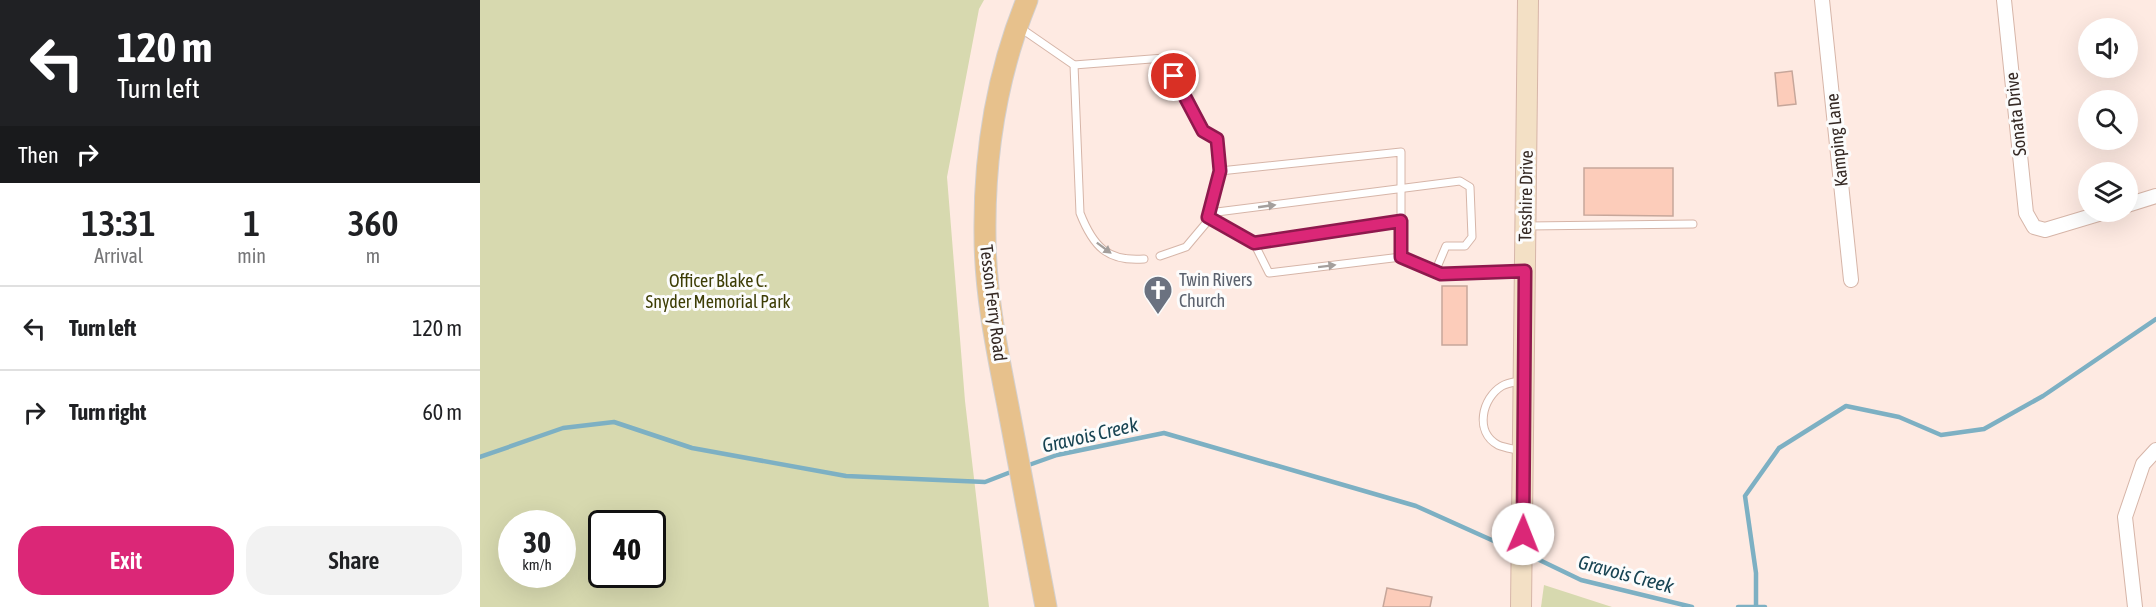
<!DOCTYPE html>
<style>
body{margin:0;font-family:"Asap Condensed",sans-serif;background:#f2f2f2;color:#202124;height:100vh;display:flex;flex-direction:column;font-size:22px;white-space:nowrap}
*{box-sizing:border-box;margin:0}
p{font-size:20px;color:#757577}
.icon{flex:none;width:33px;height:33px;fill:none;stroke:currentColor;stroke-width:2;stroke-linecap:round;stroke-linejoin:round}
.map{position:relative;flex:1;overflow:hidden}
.drawer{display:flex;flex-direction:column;background:#fff;width:480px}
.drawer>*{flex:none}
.top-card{background:#202124;color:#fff;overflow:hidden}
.fabs{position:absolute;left:1598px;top:18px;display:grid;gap:12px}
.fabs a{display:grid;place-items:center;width:60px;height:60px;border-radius:50%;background:#fff;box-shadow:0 6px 24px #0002;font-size:30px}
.speed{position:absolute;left:18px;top:510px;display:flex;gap:12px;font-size:30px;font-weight:700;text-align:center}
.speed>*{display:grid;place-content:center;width:78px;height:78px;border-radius:50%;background:#fff;box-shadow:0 6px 24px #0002;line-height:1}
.speed small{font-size:15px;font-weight:400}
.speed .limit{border:3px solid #111;border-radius:9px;background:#fff;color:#111}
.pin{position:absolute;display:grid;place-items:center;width:51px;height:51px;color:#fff;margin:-26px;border:3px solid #fff;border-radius:50%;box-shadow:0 2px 6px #0007}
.me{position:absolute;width:66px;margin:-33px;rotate:1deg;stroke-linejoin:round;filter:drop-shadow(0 0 4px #0008)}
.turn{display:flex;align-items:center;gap:21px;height:126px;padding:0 18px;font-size:27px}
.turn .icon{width:78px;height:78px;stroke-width:2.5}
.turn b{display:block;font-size:42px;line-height:51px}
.then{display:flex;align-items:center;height:57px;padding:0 18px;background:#0003;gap:12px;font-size:22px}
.eta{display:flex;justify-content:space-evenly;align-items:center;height:102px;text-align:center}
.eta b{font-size:36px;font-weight:600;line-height:42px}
.button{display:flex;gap:12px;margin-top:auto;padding:12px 18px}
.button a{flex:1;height:69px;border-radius:24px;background:#db2777;color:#fff;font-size:24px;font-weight:600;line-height:69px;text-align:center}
.button a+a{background:#f2f2f2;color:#202124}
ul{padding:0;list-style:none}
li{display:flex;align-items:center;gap:18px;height:84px;padding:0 18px;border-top:2px solid #e0e0e0}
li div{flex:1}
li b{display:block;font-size:22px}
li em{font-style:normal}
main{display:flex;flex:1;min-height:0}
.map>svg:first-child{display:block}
.green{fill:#d7d9af;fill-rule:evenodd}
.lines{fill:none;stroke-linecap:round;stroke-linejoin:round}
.stream{stroke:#7db0c3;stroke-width:4.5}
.building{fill:#fcccba;stroke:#c6a69a;stroke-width:1.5}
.lane-casing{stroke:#d6b5a8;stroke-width:9}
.street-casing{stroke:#d6b5a8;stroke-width:16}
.secondary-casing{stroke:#d6b5a8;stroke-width:22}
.primary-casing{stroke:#d3d0cf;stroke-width:23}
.lane{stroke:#fff;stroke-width:7}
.street{stroke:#fff;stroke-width:14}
.secondary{stroke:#f3e0c5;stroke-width:20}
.primary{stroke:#e7c18c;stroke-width:21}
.oneway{fill:#a49f9c}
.route-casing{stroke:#8e194d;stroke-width:15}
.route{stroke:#db2777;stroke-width:10}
.labels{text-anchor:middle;stroke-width:6;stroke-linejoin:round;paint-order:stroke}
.street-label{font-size:18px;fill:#352924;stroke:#fcfcfc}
.worship-label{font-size:18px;fill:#5b616d;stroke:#fcfcfc;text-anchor:start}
.park-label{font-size:18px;fill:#3d3d05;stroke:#fcfcfc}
.water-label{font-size:20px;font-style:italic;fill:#184453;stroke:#fcfcfc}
</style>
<main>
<section class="drawer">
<div class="top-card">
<div class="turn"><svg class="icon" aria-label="left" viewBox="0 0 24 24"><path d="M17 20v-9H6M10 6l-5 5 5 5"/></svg><div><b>120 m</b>Turn left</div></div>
<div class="then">Then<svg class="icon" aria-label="right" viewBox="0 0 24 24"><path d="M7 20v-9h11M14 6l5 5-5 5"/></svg></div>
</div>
<div class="eta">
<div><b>13:31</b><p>Arrival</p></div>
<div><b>1</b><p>min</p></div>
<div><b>360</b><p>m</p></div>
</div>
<ul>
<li><svg class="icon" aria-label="left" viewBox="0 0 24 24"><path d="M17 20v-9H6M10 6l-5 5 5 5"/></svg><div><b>Turn left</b></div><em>120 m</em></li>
<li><svg class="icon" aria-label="right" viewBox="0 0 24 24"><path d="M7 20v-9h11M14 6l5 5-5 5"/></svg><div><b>Turn right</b></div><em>60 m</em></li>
</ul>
<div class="button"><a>Exit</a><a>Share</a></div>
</section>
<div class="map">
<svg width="1676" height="607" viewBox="0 0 1676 607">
<rect width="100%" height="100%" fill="#feeae2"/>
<g class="green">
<path d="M0,0H504L499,9L467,177L485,401L509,607H0ZM32,524H82V574H32ZM122,524H172V574H122Z"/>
<polygon points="1064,585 1132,607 1061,607"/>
</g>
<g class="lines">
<g class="stream">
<polyline points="0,457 83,428 134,422 212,448 366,476 505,482 536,470"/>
<polyline points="546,466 577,455 684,433 936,506 1036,551"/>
<polyline points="1047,554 1101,580 1212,607"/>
<polyline points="1276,606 1276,573 1265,496 1299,448 1366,406 1419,417 1461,435 1504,429 1563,396 1676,319"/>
<polyline points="1258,607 1285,607"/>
</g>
</g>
<g class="building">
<polygon points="1312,71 1316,104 1298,106 1295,73"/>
<polygon points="1104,168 1193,168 1193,216 1104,215"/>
<rect x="962" y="286" width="25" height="59"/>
<polygon points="907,588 952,597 950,607 903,607"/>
</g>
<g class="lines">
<g class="lane-casing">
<g id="lane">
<path d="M539,27L594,65L600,213C613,246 627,262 664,259"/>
<polyline points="594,65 684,58 723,131 737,139 740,171 727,222 706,247 680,256"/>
<polyline points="740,171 921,152 921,257"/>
<polyline points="729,213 980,181 990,187 992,237 985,246 966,246 955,272"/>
<polyline points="728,217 774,243 789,273 921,257 961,275 1043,271"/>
<polyline points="1048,226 1213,224"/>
<polyline points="774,243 921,221"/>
<path d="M1040,381C1035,382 1027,383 1022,386C1002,398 994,432 1018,445C1025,448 1034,449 1041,451"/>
</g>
</g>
<g class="street-casing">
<g id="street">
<polyline points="1342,0 1371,280"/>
<polyline points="1524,0 1546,213 1554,227 1565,230 1625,212"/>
<polyline points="1647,205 1676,196"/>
<polyline points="1655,607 1645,517 1663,464 1676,450"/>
</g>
</g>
<g class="secondary-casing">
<polyline id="secondary" points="1041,607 1048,0"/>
</g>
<g class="primary-casing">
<path id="primary" d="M547,0C517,74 504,155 505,235C505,293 517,350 528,406C541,473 553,540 566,607"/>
</g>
<use href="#lane" class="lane"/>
<use href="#street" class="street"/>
<use href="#secondary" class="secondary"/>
<use href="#primary" class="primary"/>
</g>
<defs><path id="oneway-solid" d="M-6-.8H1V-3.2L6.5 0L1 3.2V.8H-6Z" transform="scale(1.5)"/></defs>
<g class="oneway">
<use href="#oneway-solid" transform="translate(787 206) rotate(-8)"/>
<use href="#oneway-solid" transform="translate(624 248) rotate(37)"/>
<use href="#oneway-solid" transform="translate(847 266) rotate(-7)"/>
</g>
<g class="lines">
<g class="route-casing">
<polyline id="route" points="694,76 723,131 737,139 740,171 728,217 774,243 921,221 921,257 961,274 1045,271 1043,534"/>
</g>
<use href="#route" class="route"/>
</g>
<defs>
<g id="church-pin" transform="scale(1.5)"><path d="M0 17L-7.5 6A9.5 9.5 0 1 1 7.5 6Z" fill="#6b7280" stroke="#fcfcfc"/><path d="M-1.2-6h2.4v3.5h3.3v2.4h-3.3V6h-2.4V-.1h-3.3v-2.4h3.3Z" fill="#fff"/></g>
</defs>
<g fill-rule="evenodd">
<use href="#church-pin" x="678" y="290"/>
</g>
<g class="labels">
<g class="street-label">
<text transform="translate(1536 114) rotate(-96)" y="6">Sonata Drive</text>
<text transform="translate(1357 140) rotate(-96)" y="6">Kamping Lane</text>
<text transform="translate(1046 196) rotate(-89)" y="6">Tesshire Drive</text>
<text transform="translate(513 303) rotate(83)" y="6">Tesson Ferry Road</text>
</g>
<g class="worship-label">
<text x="699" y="286">Twin Rivers<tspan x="699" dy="21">Church</tspan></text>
</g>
<g class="park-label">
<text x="238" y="287">Officer Blake C.<tspan x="238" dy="21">Snyder Memorial Park</tspan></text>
</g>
<g class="water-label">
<text transform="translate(610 435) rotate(-13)" y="7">Gravois Creek</text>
<text transform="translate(1146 574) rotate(15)" y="7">Gravois Creek</text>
</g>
</g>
</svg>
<div class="fabs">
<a><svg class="icon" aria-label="sound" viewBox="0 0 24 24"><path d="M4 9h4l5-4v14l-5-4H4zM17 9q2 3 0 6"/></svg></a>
<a><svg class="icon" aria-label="search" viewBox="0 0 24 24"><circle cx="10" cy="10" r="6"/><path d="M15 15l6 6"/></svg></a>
<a><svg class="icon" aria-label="layers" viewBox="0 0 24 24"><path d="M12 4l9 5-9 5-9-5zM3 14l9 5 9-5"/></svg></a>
</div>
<div class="speed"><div>30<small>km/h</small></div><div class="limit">40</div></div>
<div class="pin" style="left:694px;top:76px;background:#d93025"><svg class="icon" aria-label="arrive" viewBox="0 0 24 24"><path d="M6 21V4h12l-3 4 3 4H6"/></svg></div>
<svg class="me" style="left:1043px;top:534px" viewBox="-20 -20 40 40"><circle r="19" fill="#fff"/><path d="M0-13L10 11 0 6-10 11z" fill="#db2777"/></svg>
</div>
</main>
